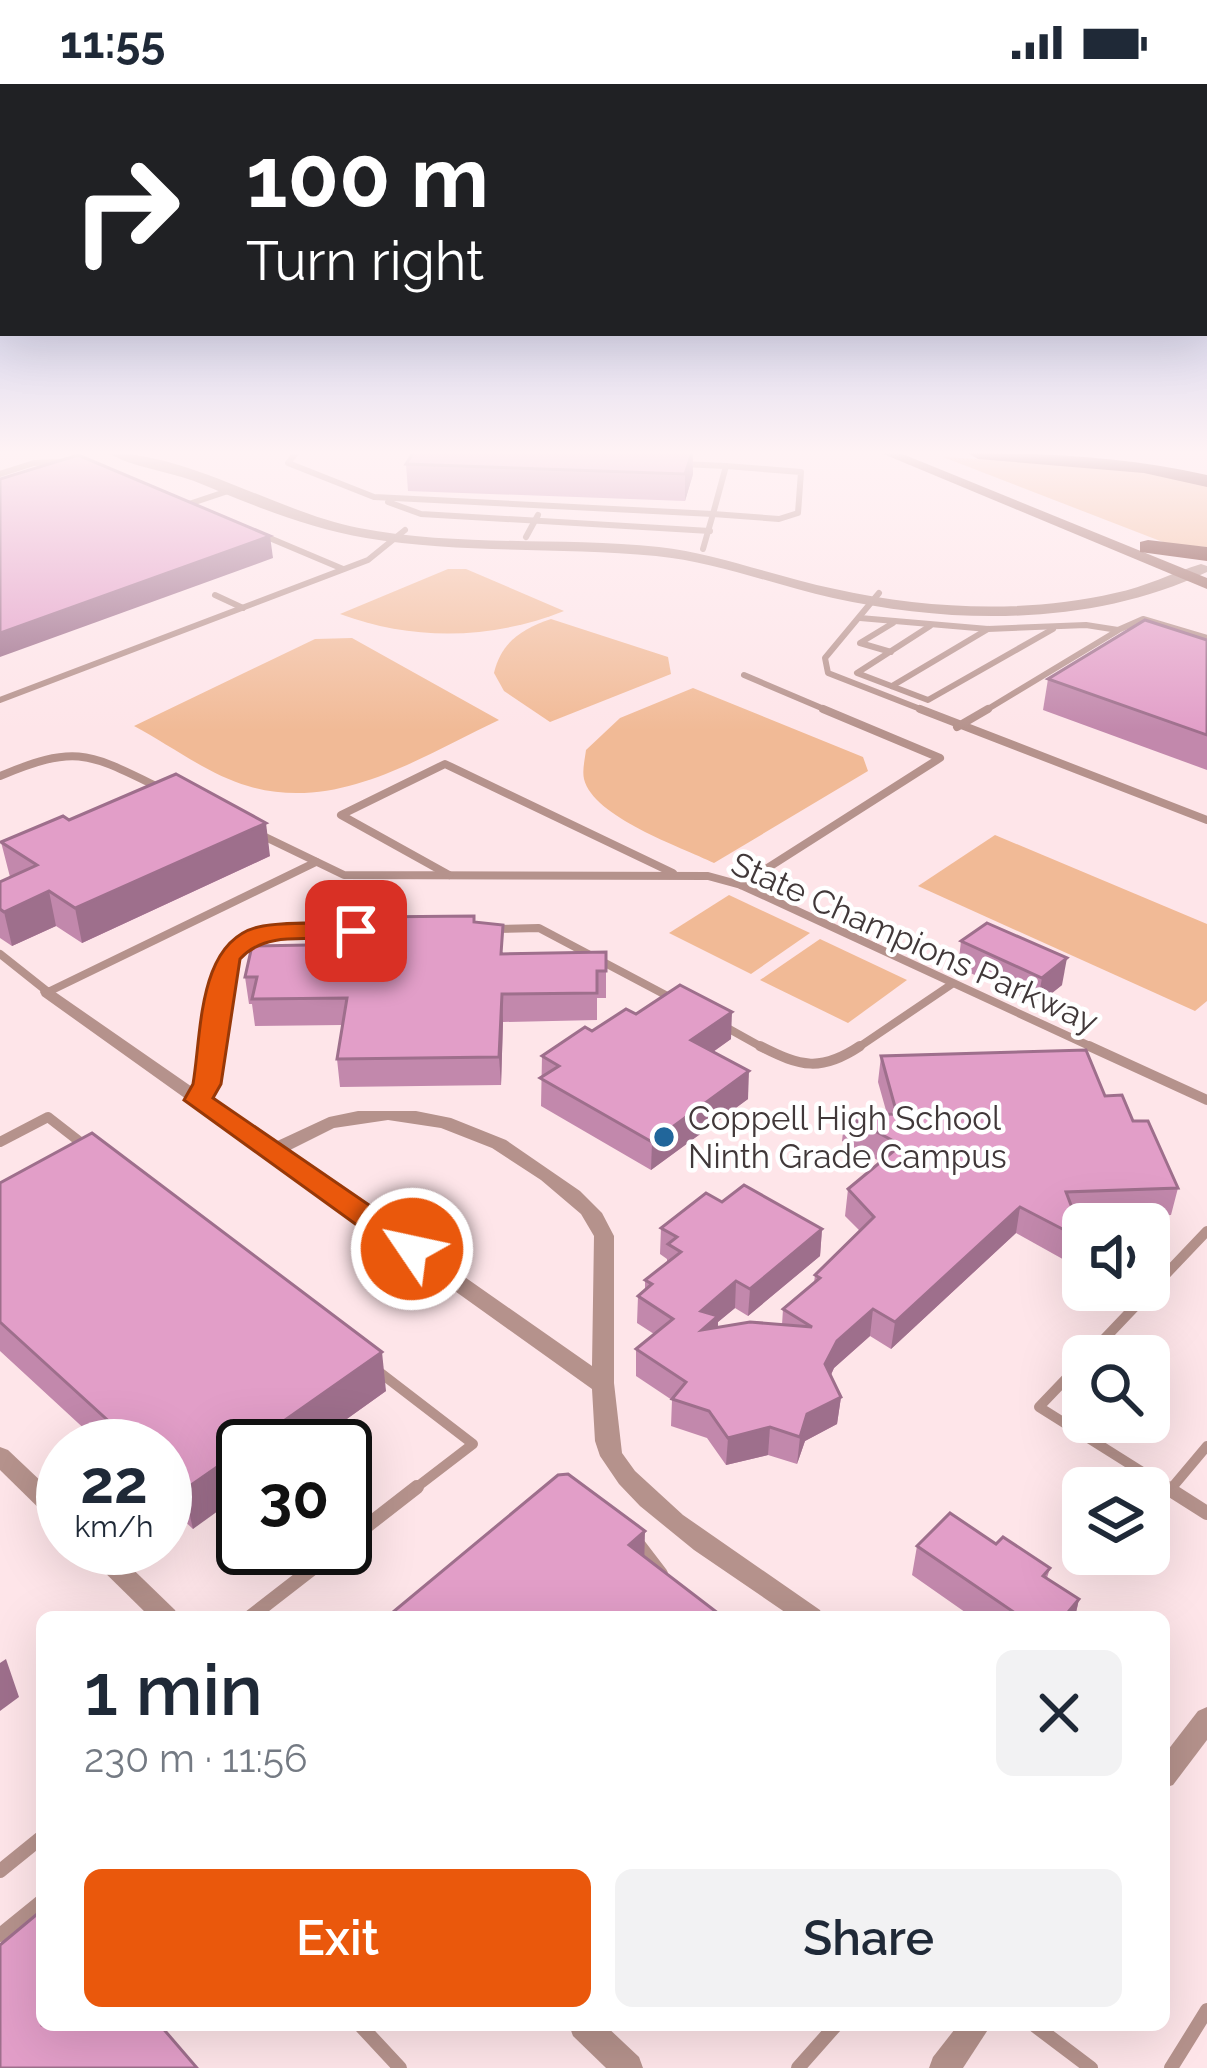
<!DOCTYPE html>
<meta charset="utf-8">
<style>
body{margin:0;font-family:Raleway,sans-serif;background:#f2f2f3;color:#1f2937;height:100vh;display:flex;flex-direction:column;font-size:45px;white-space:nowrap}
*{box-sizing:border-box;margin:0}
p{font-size:39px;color:#747a83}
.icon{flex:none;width:66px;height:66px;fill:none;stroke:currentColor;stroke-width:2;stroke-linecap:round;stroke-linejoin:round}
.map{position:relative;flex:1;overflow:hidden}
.drawer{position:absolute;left:36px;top:1527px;width:1134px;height:420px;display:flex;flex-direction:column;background:#fff;border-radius:18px;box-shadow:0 12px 48px #0002}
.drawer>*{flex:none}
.guide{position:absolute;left:0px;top:0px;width:1209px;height:252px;box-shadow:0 12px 48px #0002;background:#202124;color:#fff;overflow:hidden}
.tools{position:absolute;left:1062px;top:1119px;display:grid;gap:24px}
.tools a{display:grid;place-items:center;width:108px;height:108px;border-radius:18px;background:#fff;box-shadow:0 12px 48px #0002;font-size:60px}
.speed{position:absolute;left:36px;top:1335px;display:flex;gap:24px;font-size:60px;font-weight:700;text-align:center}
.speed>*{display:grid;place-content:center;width:156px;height:156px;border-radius:50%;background:#fff;box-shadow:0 12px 48px #0002;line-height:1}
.speed small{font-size:30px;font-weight:400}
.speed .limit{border:6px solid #111;border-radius:18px;background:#fff;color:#111}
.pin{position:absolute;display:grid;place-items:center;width:102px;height:102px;color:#fff;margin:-51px;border-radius:24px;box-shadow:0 6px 18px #0006}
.me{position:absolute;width:132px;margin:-66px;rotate:304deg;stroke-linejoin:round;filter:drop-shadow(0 0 9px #0008)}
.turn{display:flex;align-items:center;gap:42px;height:252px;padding:0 48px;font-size:54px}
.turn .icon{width:156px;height:156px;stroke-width:2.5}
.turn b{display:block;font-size:84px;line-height:102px}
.round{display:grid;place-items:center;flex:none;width:126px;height:126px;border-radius:18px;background:#f2f2f3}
.head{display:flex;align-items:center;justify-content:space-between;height:204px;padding:0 48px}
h1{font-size:72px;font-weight:600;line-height:90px}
.primary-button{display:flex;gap:24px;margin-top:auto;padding:24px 48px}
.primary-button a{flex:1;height:138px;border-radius:18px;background:#ea580c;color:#fff;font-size:48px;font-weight:600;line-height:138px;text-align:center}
.primary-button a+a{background:#f2f2f3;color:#1f2937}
.status{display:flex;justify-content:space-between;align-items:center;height:84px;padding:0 60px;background:#fff;direction:ltr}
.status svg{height:33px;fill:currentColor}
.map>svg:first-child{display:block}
.green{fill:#f1ba96}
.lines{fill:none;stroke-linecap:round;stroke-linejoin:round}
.service-far3{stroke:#b5928c;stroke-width:6}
.service-far2{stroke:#b5928c;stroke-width:8}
.service-far1{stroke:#b5928c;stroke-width:10}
.service{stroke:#b5928c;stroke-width:14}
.minor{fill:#b5928c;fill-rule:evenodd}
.tertiary{fill:#b5928c;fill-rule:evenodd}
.secondary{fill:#97665e;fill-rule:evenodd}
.motorway{fill:#6d2b22;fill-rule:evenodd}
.wall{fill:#c288ac}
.shaded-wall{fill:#9e6f8c}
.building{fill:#e29ec8;stroke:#9e6f8c;stroke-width:3}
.route{fill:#ea580c;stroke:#983908;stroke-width:3}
.poi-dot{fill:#21669b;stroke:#fff;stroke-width:4.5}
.labels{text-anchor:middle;stroke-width:9;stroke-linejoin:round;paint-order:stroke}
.street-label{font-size:33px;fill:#413839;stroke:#fff}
.poi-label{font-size:33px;fill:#413839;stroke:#fff;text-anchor:start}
</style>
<div class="status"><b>11:55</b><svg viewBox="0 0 49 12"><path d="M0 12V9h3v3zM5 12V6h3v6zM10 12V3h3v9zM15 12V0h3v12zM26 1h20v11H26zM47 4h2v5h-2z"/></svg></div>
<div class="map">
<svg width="1207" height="1984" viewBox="0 0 1207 1984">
<rect width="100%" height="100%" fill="#fee5e9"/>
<g class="green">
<polygon points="943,373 1132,384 1207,401 1207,463 1168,460"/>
<path d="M448,485H466L564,527C491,556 413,557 340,530Z"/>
<path d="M551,535L668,573L671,590L550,638L504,607L494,589C501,558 522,545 551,535Z"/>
<path d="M352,554L499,636C420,673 338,729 248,702C209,691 170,661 134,642L315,555Z"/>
<path d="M693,604L863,673L868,687L714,779C681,763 593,733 584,695C582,686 585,675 586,666L620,634Z"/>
<polygon points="995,751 1207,840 1207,917 1195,927 918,802"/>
<polygon points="729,811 810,849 751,890 669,849"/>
<polygon points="820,855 907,896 848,939 760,896"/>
</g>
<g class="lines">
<g class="service-far3">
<polyline points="296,369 288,379 374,413 713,430 726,382 682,380"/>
<polyline points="0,390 34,379 65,378"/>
<polyline points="388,418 421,430 710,447"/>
<polyline points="189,420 231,406"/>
<polyline points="260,450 343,485"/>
<polyline points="526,453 538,431"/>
<polyline points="703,465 713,430 779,435 798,429 801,388 726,382"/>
<polyline points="879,509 825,574 828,589 928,628"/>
<polyline points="215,511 243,524"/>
<polyline points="860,534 988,545 1086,541 1118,546 1143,535 1207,554"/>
<polyline points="930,542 857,589 928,616 1053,545"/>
<polyline points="891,568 860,559 893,539"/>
<polyline points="744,591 831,628"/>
<polyline points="892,602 988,545"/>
<polyline points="0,616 368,476 405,446"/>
<polyline points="983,628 1117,547"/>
</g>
<g class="service-far2">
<polyline points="920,625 1207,736"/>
<polyline points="957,643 988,625"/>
<path d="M0,692C77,660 88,669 160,704"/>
<polyline points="257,749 344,791 708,792 741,801 1096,965"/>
<polyline points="449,791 341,731 445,680 673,789"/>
<polyline points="741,801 940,674 823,625"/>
<polyline points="494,845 539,844 675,916"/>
<polyline points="0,870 48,908 316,778"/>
<polyline points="722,941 765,965"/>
<polyline points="211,965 228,882 244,857 289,847 375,847"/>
<polyline points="856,965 952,900"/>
</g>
<g class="service-far1">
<path d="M760,962C801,983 821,988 860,962"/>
<polyline points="1089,962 1207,1016"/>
<polyline points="198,1016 207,1000 212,962"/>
<polyline points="0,1058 48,1033 84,1061"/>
<polyline points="1088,1272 1207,1147"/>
<polyline points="1083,1277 1039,1323 1171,1406"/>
<polyline points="378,1287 473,1360 413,1406"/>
<polyline points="1170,1406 1207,1362"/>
</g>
<g class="service">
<polyline points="1166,1403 1207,1429"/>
<polyline points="635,1456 661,1490"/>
<polyline points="345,1459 417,1403"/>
<polyline points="250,1533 339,1464"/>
<polyline points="0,1787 42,1753"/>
<polyline points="0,1851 42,1817"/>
<polyline points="360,1941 400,1984"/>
<polyline points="1034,1941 1091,1984"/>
<polyline points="798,1984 836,1941"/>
<polyline points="1171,1984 1207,1926"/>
</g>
<g class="minor">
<path d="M48,903L273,1059L329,1033L358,1027H416L451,1034L506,1056L580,1107L602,1129L614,1152V1299L622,1369L635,1387L683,1431L820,1526L823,1533H792L694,1466L640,1422L619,1400L600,1372L595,1357L592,1305L42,912L40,908L42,904ZM388,1036L441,1044L492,1064L541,1096L581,1130L594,1152L592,1282L286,1068L334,1044Z"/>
<polygon points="0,1363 8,1366 63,1418 63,1442 55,1440 0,1386"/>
<polygon points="83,1464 111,1464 175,1526 178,1533 150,1533 87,1471"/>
<polygon points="1207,1623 1207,1656 1173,1701 1164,1704 1164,1671 1198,1627"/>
<polygon points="569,1941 605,1941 639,1973 643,1984 606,1984 573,1952"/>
<polygon points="958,1941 991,1941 963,1984 929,1984 933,1973"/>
</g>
<path class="tertiary" d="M108,369C189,369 277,428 359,444C458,463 559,453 659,463C719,470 776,493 835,505C926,525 1024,530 1115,509C1145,503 1172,489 1201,480L1207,482V488C1093,542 955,541 833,514C774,501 717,478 656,472C560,463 462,470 366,454C306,444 250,420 194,397C167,387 132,383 108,369Z"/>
<polygon class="secondary" points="881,369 900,369 1207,494 1207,505"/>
<g class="motorway">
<path d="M968,369C1049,369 1127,373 1207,391V403L1144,389L978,375Z"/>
<polygon points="1148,456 1207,463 1207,477 1140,468 1140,458"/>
</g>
</g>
<g class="wall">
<polygon points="413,369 693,369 693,390 685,417 408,407 406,380"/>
<polygon points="1207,556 1207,686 1043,626 1048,595"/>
<polygon points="69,736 270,772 82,859 56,842 12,862 0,854 0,798 10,793 1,758"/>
<polygon points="475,838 504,870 606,868 606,914 597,914 597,936 503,938 501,1001 340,1003 337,975 342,941 255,942 252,920 249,920 245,893 363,860"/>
<polygon points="961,857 1062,901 1037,921 958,883"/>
<polygon points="636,930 731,955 713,968 748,1015 651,1086 541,1022 542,972"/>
<polygon points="881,972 1105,1012 1133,1037 1178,1104 1171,1131 1076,1134 1068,1178 1016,1149 891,1265 870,1252 834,1284 831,1291 841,1313 837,1340 805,1357 797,1380 768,1371 726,1381 707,1354 671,1342 672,1316 636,1292 636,1265 654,1250 637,1239 638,1212 645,1206 645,1196 667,1178 667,1175 660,1170 661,1144 722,1118 822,1145 820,1172 748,1232 735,1224 718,1238 718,1243 782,1241 783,1225 814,1199 815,1191 860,1147 845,1132 848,1105 881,1078 842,1057 845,1031 887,1030 878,998"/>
<polygon points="0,1099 386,1307 309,1362 243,1362 193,1445 165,1419 165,1362 103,1362 0,1267"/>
<polygon points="996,1460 1050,1484 1047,1494 1079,1515 1075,1533 972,1533 912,1491 917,1462"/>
</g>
<g class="shaded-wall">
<polygon points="692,369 693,390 685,417 685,390"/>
<polygon points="270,452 273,474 0,573 0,549"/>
<polygon points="266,739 270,772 82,859 75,824"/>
<polygon points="49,807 56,842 12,862 4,828"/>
<polygon points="1067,874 1062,901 1037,921 1042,894"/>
<polygon points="502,910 503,938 501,1001 499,973"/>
<polygon points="732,928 731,955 690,984 691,956"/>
<polygon points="749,987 748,1015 651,1086 652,1058"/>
<polygon points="1020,1123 1016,1149 891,1265 895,1238"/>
<polygon points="822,1145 820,1172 748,1232 750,1205"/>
<polygon points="736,1197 735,1224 718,1238 717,1259 700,1273 701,1227"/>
<polygon points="873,1225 870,1252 834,1284 823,1307 825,1280 837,1257"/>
<polygon points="382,1268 386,1307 309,1362 248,1362"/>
<polygon points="841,1313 837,1340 805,1357 797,1380 800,1353 807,1330"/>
<polygon points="770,1343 768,1371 726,1381 728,1354"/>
<polygon points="243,1365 243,1409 193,1445 184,1406"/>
<polygon points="645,1447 644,1485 629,1461"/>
<polygon points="1079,1515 1075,1533 1064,1533"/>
<polygon points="6,1575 19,1613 0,1627 0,1579"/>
</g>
<g class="building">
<polygon points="413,369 692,369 685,390 406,380"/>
<polygon points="78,371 270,452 0,549 0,395"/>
<polygon points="1145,536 1207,556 1207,651 1048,595"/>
<polygon points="176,690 266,739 75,824 49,807 4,828 0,825 0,798 37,781 1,758 63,732 69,736"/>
<polygon points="474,832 474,838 503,841 501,870 606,868 606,887 597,887 597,909 502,910 499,973 337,975 347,914 252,915 257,893 245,893 252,862 363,860 367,833"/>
<polygon points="987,839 1067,874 1042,894 961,857"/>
<polygon points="680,901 732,928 691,956 749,987 652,1058 540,994 559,982 542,972 585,943 592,947 626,925 636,930"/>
<polygon points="1086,966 1105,1012 1122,1011 1133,1037 1148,1037 1178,1104 1066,1108 1077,1137 1067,1132 1074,1151 1020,1123 895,1238 873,1225 837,1257 825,1280 841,1313 807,1330 800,1353 770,1343 728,1354 709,1327 672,1315 686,1298 636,1265 673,1235 638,1212 652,1200 645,1196 681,1168 668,1160 677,1153 661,1144 706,1109 722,1118 744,1101 822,1145 750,1205 736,1197 701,1227 718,1232 702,1246 750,1238 812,1243 783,1225 820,1194 815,1191 874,1133 848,1105 901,1061 845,1031 897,1030 881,972"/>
<polygon points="92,1049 382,1268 248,1362 243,1362 243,1365 184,1406 165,1389 165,1362 136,1362 0,1238 0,1099"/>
<polygon points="568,1390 645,1447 629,1461 723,1533 555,1533 551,1529 547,1533 387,1533 558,1391"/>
<polygon points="950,1429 996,1460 1003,1453 1050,1484 1043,1492 1079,1515 1064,1533 1021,1533 917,1462"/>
<polygon points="42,1826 42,1941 160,1941 197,1984 0,1984 0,1861"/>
</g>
<linearGradient id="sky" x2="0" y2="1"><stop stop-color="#9dace3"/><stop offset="0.57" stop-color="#fff3f5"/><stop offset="1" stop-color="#fff3f5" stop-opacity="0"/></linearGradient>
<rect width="1207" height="647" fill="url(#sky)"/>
<path class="route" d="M356,840L368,847L364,852C323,862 271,841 240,875L221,1000L213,1014L423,1158L427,1165L423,1173H401L184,1016L193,1000C202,948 197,853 263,842C292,837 326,840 356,840Z"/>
<circle class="poi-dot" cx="664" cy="1053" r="12"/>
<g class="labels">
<g class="street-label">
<text transform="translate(915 858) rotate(24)" y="12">State Champions Parkway</text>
</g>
<g class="poi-label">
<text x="688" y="1046">Coppell High School<tspan x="688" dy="38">Ninth Grade Campus</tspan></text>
</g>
</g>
</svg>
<div class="tools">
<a><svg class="icon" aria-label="sound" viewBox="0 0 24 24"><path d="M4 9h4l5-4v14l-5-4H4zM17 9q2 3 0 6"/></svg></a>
<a><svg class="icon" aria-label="search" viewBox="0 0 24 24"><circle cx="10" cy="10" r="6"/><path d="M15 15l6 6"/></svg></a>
<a><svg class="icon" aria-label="layers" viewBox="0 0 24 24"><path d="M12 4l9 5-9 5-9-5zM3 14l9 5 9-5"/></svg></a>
</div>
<div class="speed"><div>22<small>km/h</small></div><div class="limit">30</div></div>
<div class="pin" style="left:356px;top:847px;background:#d93025"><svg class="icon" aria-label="arrive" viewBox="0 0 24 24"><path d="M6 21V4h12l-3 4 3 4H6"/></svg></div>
<svg class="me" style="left:412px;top:1165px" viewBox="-20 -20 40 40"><circle r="17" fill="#ea580c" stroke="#fff" stroke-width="3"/><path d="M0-11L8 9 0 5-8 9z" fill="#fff"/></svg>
<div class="guide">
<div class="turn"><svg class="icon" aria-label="right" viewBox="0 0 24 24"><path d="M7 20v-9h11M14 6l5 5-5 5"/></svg><div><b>100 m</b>Turn right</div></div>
</div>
<section class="drawer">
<div class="head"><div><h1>1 min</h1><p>230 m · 11:56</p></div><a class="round"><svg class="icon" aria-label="close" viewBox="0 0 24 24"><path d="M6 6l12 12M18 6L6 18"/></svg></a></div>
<div class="primary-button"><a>Exit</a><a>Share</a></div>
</section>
</div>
